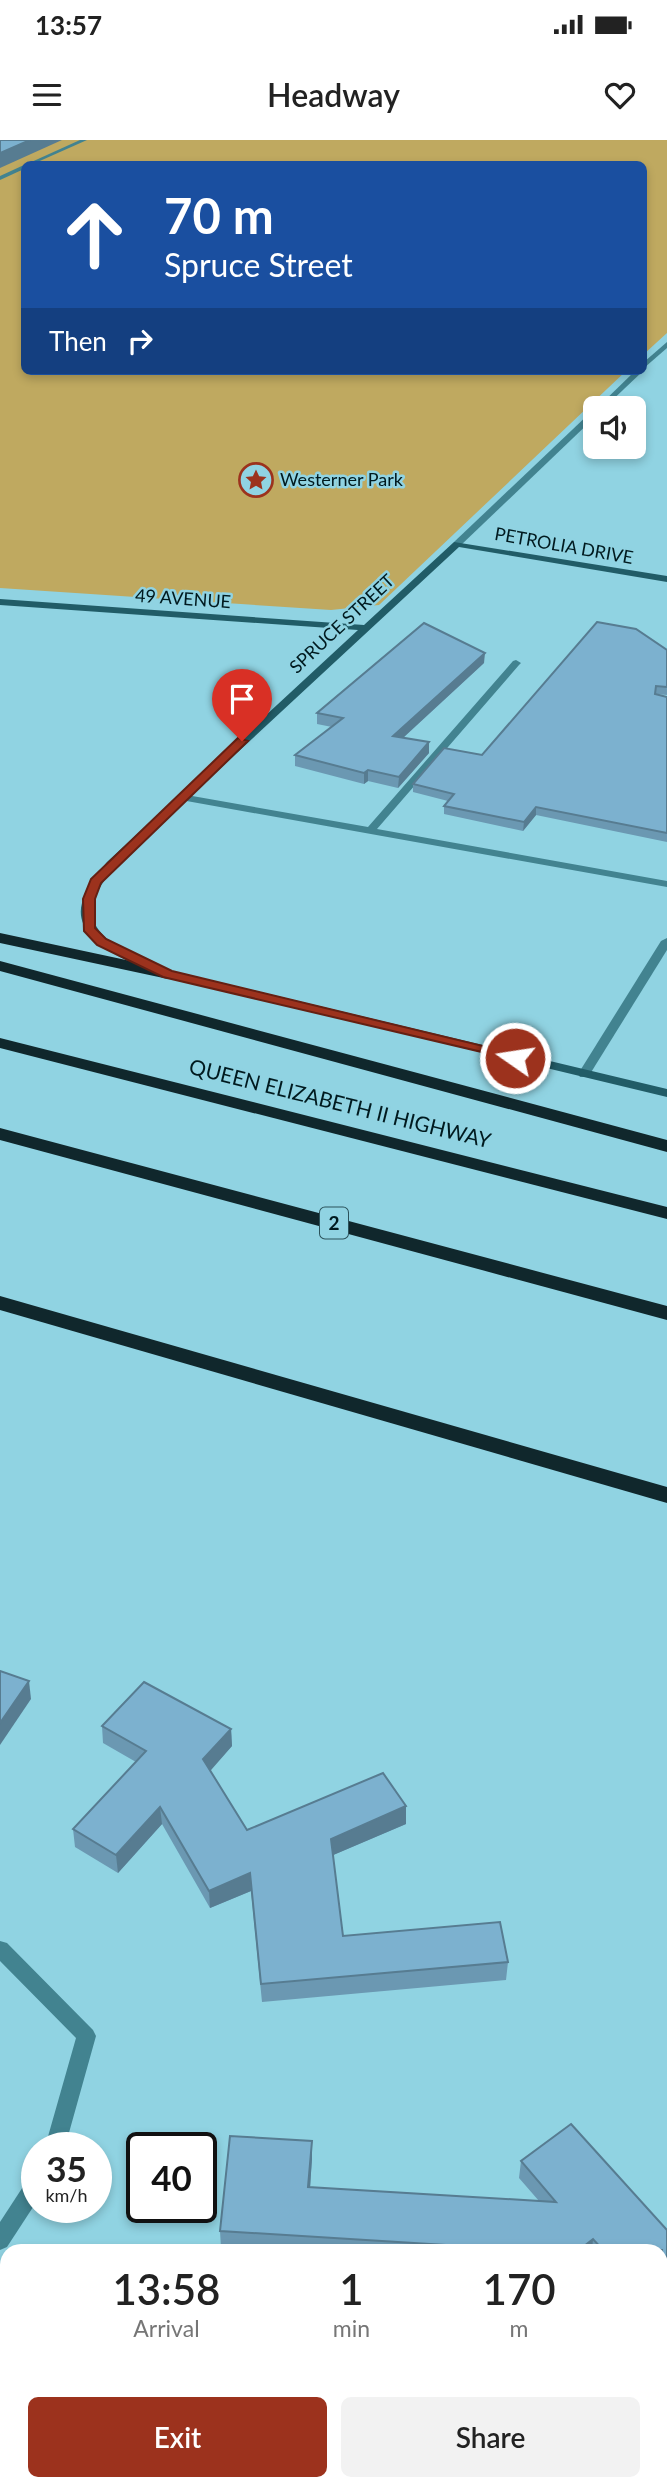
<!DOCTYPE html>
<style>
body{margin:0;font-family:Lato,sans-serif;background:#f2f2f2;color:#222;height:100vh;display:flex;flex-direction:column;font-size:26px;white-space:nowrap}
*{box-sizing:border-box;margin:0}
p{font-size:23px;color:#767676}
.icon{flex:none;width:38px;height:38px;fill:none;stroke:currentColor;stroke-width:2;stroke-linecap:round;stroke-linejoin:round}
.map{position:relative;flex:1;overflow:hidden}
.panel{position:absolute;left:0px;top:2104px;width:668px;height:247px;display:flex;flex-direction:column;background:#fff;border-radius:21px 21px 0 0;box-shadow:0 4px 10px #0003}
.panel>*{flex:none}
.hud{position:absolute;left:21px;top:21px;width:626px;height:214px;border-radius:10px;box-shadow:0 4px 10px #0003;background:#1a4fa0;color:#fff;overflow:hidden}
.fabs{position:absolute;left:583px;top:256px;display:grid;gap:14px}
.fabs a{display:grid;place-items:center;width:63px;height:63px;border-radius:10px;background:#fff;box-shadow:0 4px 10px #0003;font-size:35px}
.speed{position:absolute;left:21px;top:1992px;display:flex;gap:14px;font-size:35px;font-weight:700;text-align:center}
.speed>*{display:grid;place-content:center;width:91px;height:91px;border-radius:50%;background:#fff;box-shadow:0 4px 10px #0003;line-height:1}
.speed small{font-size:18px;font-weight:400}
.speed .limit{border:4px solid #111;border-radius:10px;background:#fff;color:#111}
.pin{position:absolute;display:grid;place-items:center;width:60px;height:60px;color:#fff;margin:-72px -30px;border-radius:50% 50% 50% 0;rotate:-45deg;box-shadow:0 0 7px #0007}
.pin .icon{rotate:45deg}
.me{position:absolute;width:77px;margin:-38px;rotate:283deg;stroke-linejoin:round;filter:drop-shadow(0 0 5px #0008)}
.turn{display:flex;align-items:center;gap:24px;height:147px;padding:0 28px;font-size:32px}
.turn .icon{width:91px;height:91px;stroke-width:2.5}
.turn b{display:block;font-size:49px;line-height:60px}
.then{display:flex;align-items:center;height:66px;padding:0 28px;background:#0003;gap:14px;font-size:26px}
.eta{display:flex;justify-content:space-evenly;align-items:center;height:119px;text-align:center}
.eta b{font-size:42px;font-weight:600;line-height:49px}
.primary-button{display:flex;gap:14px;margin-top:auto;padding:14px 28px}
.primary-button a{flex:1;height:80px;border-radius:10px;background:#9c321d;color:#fff;font-size:28px;font-weight:600;line-height:80px;text-align:center}
.primary-button a+a{background:#f2f2f2;color:#222}
.status{display:flex;justify-content:space-between;align-items:center;height:49px;padding:0 35px;background:#fff;direction:ltr}
.status svg{height:19px;fill:currentColor}
header{display:flex;justify-content:space-between;align-items:center;height:91px;padding:0 28px;background:#fff;font-size:32px;font-weight:600}
.map>svg:first-child{display:block}
.green{fill:#bfa960}
.lines{fill:none;stroke-linecap:round;stroke-linejoin:round}
.street{fill:#428390;fill-rule:evenodd}
.secondary{fill:#215c67;fill-rule:evenodd}
.highway{fill:#10272c;fill-rule:evenodd}
.wall{fill:#6b98b2}
.shaded-wall{fill:#577c91}
.building{fill:#7cb1cf;stroke:#577c91;stroke-width:2}
.route{fill:#9c321d;stroke:#652013;stroke-width:2}
.labels{text-anchor:middle;stroke-width:5;stroke-linejoin:round;paint-order:stroke}
.far-poi-label{font-size:18px;fill:#001a1f;stroke:#90d3e2;text-anchor:start}
.far-street-label{font-size:18px;fill:#001a1f;stroke:#90d3e2}
.shield{fill:#90d3e2;stroke:#2b525a;stroke-width:2}
.shield-label{font-size:19px;font-weight:bold;fill:#001a1f}
.street-label{font-size:21px;fill:#001a1f;stroke:#90d3e2}
</style>
<div class="status"><b>13:57</b><svg viewBox="0 0 49 12"><path d="M0 12V9h3v3zM5 12V6h3v6zM10 12V3h3v9zM15 12V0h3v12zM26 1h20v11H26zM47 4h2v5h-2z"/></svg></div>
<header><svg class="icon" aria-label="menu" viewBox="0 0 24 24"><path d="M4 6h16M4 12h16M4 18h16"/></svg>Headway<svg class="icon" aria-label="heart" viewBox="0 0 24 24"><path d="M12 20l-8-8c-3-5 5-10 8-4 3-6 11-1 8 4z"/></svg></header>
<div class="map">
<svg width="667" height="2349" viewBox="0 0 667 2349">
<rect width="100%" height="100%" fill="#90d3e2"/>
<polygon class="green" points="0,0 667,0 667,193 644,214 644,24 24,24 24,231 626,231 379,465 331,470 0,448"/>
<g class="lines">
<g class="street">
<polygon points="80,0 87,0 33,24 27,24"/>
<polygon points="24,25 24,29 0,40 0,36"/>
<polygon points="667,202 667,208 644,228 644,222"/>
<polygon points="635,231 643,231 604,268 597,268"/>
<polygon points="592,271 595,271 595,277 460,406 454,406 454,402"/>
<polygon points="516,520 521,523 519,525 377,689 667,741 667,747 181,660 176,657 181,654 368,687 513,521"/>
<polygon points="667,798 667,810 590,934 588,937 580,937 578,934 661,801"/>
<polygon points="0,1801 7,1803 93,1890 96,1896 65,2007 45,2007 76,1898 0,1821"/>
<polygon points="37,2034 37,2061 7,2107 0,2110 0,2082 30,2036"/>
</g>
<path class="secondary" d="M454,402L667,436V442L459,407L115,726C106,738 96,750 93,765C85,802 146,820 172,831L667,949V957L164,836C137,825 71,803 82,763C87,747 97,735 107,722L358,490L0,465V459L364,485Z"/>
<g class="highway">
<polygon points="0,793 168,829 177,834 168,839 0,803"/>
<polygon points="0,821 667,1000 667,1012 0,831"/>
<polygon points="0,898 667,1067 667,1079 0,908"/>
<polygon points="0,988 667,1166 667,1180 0,1000"/>
<polygon points="0,1156 667,1347 667,1363 0,1170"/>
</g>
</g>
<g class="wall">
<polygon points="667,510 667,555 655,554 667,557 667,702 536,675 523,691 444,674 444,666 448,661 413,652 413,644 482,615"/>
<polygon points="484,523 403,598 429,602 429,613 398,648 368,641 364,644 295,626 295,615 332,587 317,584 317,573"/>
<polygon points="102,1586 231,1589 232,1606 210,1630 247,1690 406,1666 406,1684 333,1715 343,1796 508,1822 506,1840 262,1862 251,1751 210,1768 162,1684 118,1733 75,1707 73,1689 136,1622 103,1603"/>
<polygon points="312,2001 312,2018 310,2047 539,2061 519,2038 521,2021 667,2090 667,2204 662,2197 662,2110 267,2110 221,2108 220,2091"/>
<polygon points="589,2343 639,2343 636,2349 597,2349"/>
</g>
<g class="shaded-wall">
<polygon points="30,0 62,0 0,28 0,13"/>
<polygon points="485,513 484,523 393,607 393,596"/>
<polygon points="429,602 429,613 398,648 399,637"/>
<polygon points="368,630 368,641 364,644 364,633"/>
<polygon points="536,667 536,675 523,691 524,682"/>
<polygon points="29,1541 31,1559 0,1605 0,1583"/>
<polygon points="231,1589 232,1606 205,1637 203,1619"/>
<polygon points="406,1666 406,1684 331,1716 331,1699"/>
<polygon points="160,1667 162,1684 118,1733 116,1715"/>
<polygon points="250,1733 251,1751 210,1768 209,1751"/>
<polygon points="312,2001 312,2018 309,2064 308,2047"/>
<polygon points="593,2099 592,2110 579,2110"/>
<polygon points="667,2285 666,2297 662,2305 662,2295"/>
<polygon points="472,2343 480,2343 477,2349 468,2349"/>
<polygon points="634,2343 639,2343 636,2349 630,2349"/>
</g>
<g class="building">
<polygon points="0,0 30,0 0,13"/>
<polygon points="597,482 636,489 667,510 667,547 656,546 655,554 667,557 667,693 536,667 524,682 444,666 454,654 413,644 444,608 482,615"/>
<polygon points="424,483 485,513 393,596 429,602 399,637 368,630 364,633 295,615 343,578 317,573"/>
<polygon points="0,1531 29,1541 0,1583"/>
<polygon points="144,1542 231,1589 203,1619 247,1690 383,1633 406,1666 331,1699 343,1796 500,1782 508,1822 261,1844 250,1733 209,1751 160,1667 116,1715 73,1689 146,1611 102,1586"/>
<polygon points="571,1984 667,2090 667,2183 662,2177 662,2110 603,2110 593,2099 579,2110 510,2110 511,2109 220,2091 230,1996 312,2001 308,2047 556,2062 521,2021"/>
<polygon points="662,2276 667,2280 667,2285 662,2295"/>
<polygon points="7,2330 7,2343 178,2343 192,2349 0,2349 0,2345"/>
<polygon points="404,2343 472,2343 468,2348 470,2349 401,2349"/>
<polygon points="614,2343 634,2343 630,2349 623,2349"/>
</g>
<polygon class="route" points="238,598 248,601 101,743 95,759 95,788 106,799 172,831 520,915 520,921 163,837 97,805 84,791 83,759 91,739"/>
<defs>
<g id="sight-ring" transform="scale(1.75)"><circle r="9.5" fill="#90d3e2" stroke="#9c321d" stroke-width="1.5"/><path d="M0-6L1.8-2.2L6-1.7L2.9 1.2L3.7 5.4L0 3.3L-3.7 5.4L-2.9 1.2L-6-1.7L-1.8-2.2Z" fill="#9c321d"/></g>
</defs>
<g fill-rule="evenodd">
<use href="#sight-ring" x="256" y="340"/>
</g>
<g class="labels">
<g class="far-poi-label">
<text x="280" y="346">Westerner Park</text>
</g>
<g class="far-street-label">
<text transform="translate(564 406) rotate(10)" y="6">PETROLIA DRIVE</text>
<text transform="translate(183 459) rotate(4)" y="6">49 AVENUE</text>
<text transform="translate(342 484) rotate(-43)" y="6">SPRUCE STREET</text>
</g>
<rect class="shield" x="320" y="1067.5" width="28" height="31" rx="5"/>
<g class="shield-label">
<text x="334" y="1090">2</text>
</g>
<g class="street-label">
<text transform="translate(340 964) rotate(14)" y="7">QUEEN ELIZABETH II HIGHWAY</text>
</g>
</g>
</svg>
<div class="fabs">
<a><svg class="icon" aria-label="sound" viewBox="0 0 24 24"><path d="M4 9h4l5-4v14l-5-4H4zM17 9q2 3 0 6"/></svg></a>
</div>
<div class="speed"><div>35<small>km/h</small></div><div class="limit">40</div></div>
<div class="pin" style="left:242px;top:601px;background:#d93025"><svg class="icon" aria-label="arrive" viewBox="0 0 24 24"><path d="M6 21V4h12l-3 4 3 4H6"/></svg></div>
<svg class="me" style="left:515px;top:918px" viewBox="-20 -20 40 40"><circle r="17" fill="#9c321d" stroke="#fff" stroke-width="3"/><path d="M0-11L8 9 0 5-8 9z" fill="#fff"/></svg>
<div class="hud">
<div class="turn"><svg class="icon" aria-label="ahead" viewBox="0 0 24 24"><path d="M12 20V5M6 11l6-6 6 6"/></svg><div><b>70 m</b>Spruce Street</div></div>
<div class="then">Then<svg class="icon" aria-label="right" viewBox="0 0 24 24"><path d="M7 20v-9h11M14 6l5 5-5 5"/></svg></div>
</div>
<section class="panel">
<div class="eta">
<div><b>13:58</b><p>Arrival</p></div>
<div><b>1</b><p>min</p></div>
<div><b>170</b><p>m</p></div>
</div>
<div class="primary-button"><a>Exit</a><a>Share</a></div>
</section>
</div>
